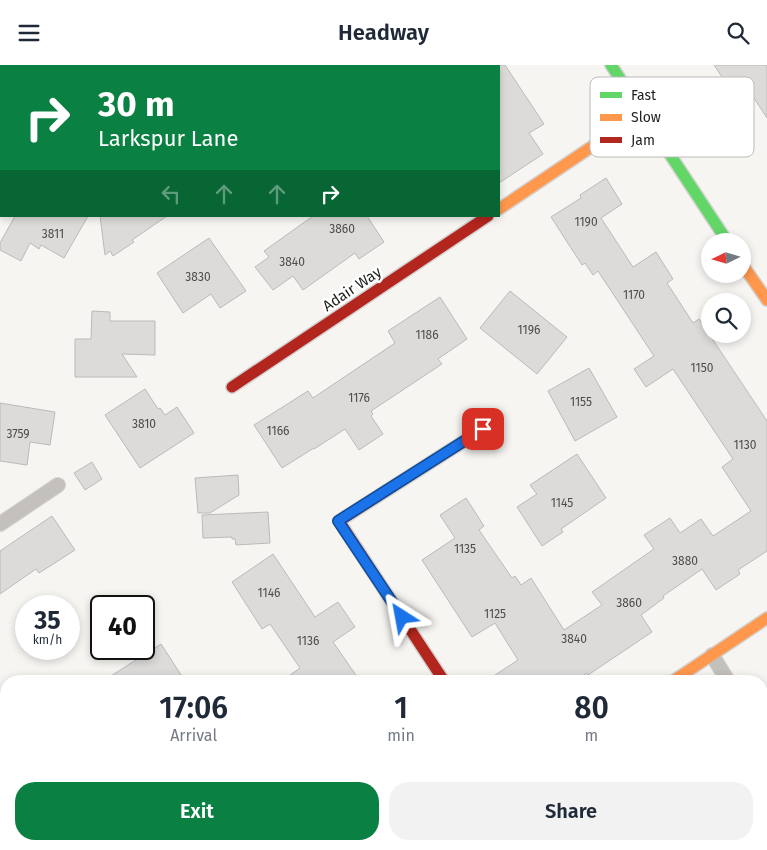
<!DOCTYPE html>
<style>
body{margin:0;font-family:"Fira Sans",sans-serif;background:#f2f2f3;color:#1f2937;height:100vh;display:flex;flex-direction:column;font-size:19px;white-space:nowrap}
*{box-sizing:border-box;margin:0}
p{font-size:16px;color:#747a83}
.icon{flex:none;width:28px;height:28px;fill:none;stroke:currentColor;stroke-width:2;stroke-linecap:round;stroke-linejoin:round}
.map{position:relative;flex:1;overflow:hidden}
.side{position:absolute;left:0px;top:610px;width:768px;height:175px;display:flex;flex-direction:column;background:#fff;border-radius:20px 20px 0 0;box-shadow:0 2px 8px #0003}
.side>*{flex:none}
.guide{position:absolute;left:0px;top:0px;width:500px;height:152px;box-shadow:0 2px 8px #0003;background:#0b8043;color:#fff;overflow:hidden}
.needle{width:32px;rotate:265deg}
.controls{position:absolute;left:701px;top:168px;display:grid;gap:10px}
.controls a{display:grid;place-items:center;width:50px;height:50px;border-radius:50%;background:#fff;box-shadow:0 2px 8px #0003;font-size:25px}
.speed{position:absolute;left:15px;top:530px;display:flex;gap:10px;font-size:25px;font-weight:700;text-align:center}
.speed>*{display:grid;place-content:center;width:65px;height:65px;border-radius:50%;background:#fff;box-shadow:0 2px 8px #0003;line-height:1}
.speed small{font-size:12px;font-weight:400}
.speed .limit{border:2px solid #111;border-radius:8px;background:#fff;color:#111}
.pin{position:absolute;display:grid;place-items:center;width:42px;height:42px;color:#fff;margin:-21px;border-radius:10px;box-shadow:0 2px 8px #0006}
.me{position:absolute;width:55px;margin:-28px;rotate:326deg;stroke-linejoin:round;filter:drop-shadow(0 0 4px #0008)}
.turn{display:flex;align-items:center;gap:18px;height:105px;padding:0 15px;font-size:22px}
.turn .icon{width:65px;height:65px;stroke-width:2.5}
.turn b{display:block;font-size:35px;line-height:42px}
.lanes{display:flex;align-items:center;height:48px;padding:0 15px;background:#0003;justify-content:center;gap:25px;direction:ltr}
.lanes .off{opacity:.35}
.eta{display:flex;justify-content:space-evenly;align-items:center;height:85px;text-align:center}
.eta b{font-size:30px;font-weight:600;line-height:35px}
.cta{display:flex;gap:10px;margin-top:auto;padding:10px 15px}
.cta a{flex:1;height:58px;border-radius:20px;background:#0b8043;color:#fff;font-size:20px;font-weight:600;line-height:58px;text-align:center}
.cta a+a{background:#f2f2f3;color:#1f2937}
header{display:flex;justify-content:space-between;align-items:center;height:65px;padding:0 15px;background:#fff;font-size:22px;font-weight:600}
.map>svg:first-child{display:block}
.building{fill:#dddbd9;stroke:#bbbab8}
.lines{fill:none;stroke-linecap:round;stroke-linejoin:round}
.lane-casing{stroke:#d3d2d0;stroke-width:16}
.street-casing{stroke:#d3d2d0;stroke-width:30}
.fast-casing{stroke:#d3d2d0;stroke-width:14}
.slow-casing{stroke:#d3d2d0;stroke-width:14}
.jam-casing{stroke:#d3d2d0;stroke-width:14}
.lane{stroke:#c4c1bc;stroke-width:14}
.street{stroke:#c4c1bc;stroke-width:28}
.fast{stroke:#63d668;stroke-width:11}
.slow{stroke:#ff974d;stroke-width:11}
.jam{stroke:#b3261e;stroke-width:11}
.route-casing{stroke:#114b97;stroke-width:12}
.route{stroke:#1a73e8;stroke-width:9}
.labels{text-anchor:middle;stroke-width:5;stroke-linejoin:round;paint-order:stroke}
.number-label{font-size:12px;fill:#4d4c4a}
.street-label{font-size:15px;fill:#1d1d1b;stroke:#fff}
.key{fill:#fff;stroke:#bbb;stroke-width:1}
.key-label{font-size:14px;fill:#1d1d1b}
</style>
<header><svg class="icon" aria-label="menu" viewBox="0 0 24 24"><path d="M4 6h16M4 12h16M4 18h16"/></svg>Headway<svg class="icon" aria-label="search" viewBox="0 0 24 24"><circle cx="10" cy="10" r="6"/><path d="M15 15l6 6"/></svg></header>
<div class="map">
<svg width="767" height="785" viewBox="0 0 767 785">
<rect width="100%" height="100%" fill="#f7f5f2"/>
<g class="building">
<polygon points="499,0 505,0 544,59 529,68 543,89 499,118"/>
<polygon points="714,0 767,0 767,53 743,16 730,24"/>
<polygon points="606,113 622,139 601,153 633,202 656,187 673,214 667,218 693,258 699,254 767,356 767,486 738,505 740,509 716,525 702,504 663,531 664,533 641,550 652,567 588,610 587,608 574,616 486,616 518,595 495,558 472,572 422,495 455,473 440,450 466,433 484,461 479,465 512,513 515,511 521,520 531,513 564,565 602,540 592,527 654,484 644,470 670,453 680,468 701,454 713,471 751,446 722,402 733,394 673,304 646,322 634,304 654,291 598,206 593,210 585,198 582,200 551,152 581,133 580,130"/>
<polygon points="15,151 88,151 64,193 41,180 39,184 30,178 21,196 0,185 0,178"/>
<polygon points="100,151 167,151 132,175 134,177 113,191 110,186 105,190"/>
<polygon points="313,151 367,151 384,177 359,194 355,188 303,225 293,211 273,225 255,202 269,192 264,186"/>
<polygon points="209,173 246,226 220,243 211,229 183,248 157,208"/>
<polygon points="510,226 567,272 537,309 480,263"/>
<polygon points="440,232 467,274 438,294 442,299 371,346 373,349 371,351 383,369 359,385 345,364 314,384 314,383 282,403 254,360 308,326 313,333 395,278 388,266"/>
<polygon points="92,246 110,247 110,256 155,256 155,290 122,289 137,312 75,312 75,274 91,274"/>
<polygon points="589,303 617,352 575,376 548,326"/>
<polygon points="145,324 158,344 160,343 165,350 177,342 194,368 140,403 105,350"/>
<polygon points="0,338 55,347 50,380 30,377 27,400 0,396"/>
<polygon points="577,389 606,433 561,464 563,467 542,481 517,442 537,429 530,420"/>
<polygon points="92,397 102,414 85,425 74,408"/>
<polygon points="238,410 239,430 210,448 198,448 195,413"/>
<polygon points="268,447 270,478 236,480 235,474 232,474 232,472 203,473 202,450"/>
<polygon points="52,451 75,485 39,508 36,504 0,529 0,486"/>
<polygon points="273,489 315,552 338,537 355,562 333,577 360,616 282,616 300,603 270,559 262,564 232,517"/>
<polygon points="161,579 185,616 103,616"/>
</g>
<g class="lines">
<g class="lane-casing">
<g id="lane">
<polyline points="0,459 58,420"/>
<polyline points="712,590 728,616"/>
<polyline points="761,669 767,679"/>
<polyline points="761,722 767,730"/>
</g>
</g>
<g class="street-casing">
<g id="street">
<polyline points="135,1 137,0"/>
<polyline points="421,785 430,779"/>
</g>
</g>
<g class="fast-casing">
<polyline id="fast" points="611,0 727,176"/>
</g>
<g class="slow-casing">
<g id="slow">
<polyline points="499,144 642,48"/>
<polyline points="742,199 767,235"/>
<polyline points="673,616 767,553"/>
</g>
</g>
<g class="jam-casing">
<g id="jam">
<polyline points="232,322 488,151"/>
<polyline points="444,616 339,456 483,364"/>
</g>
</g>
<use href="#lane" class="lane"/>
<use href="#street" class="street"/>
<use href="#fast" class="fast"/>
<use href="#slow" class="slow"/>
<use href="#jam" class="jam"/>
</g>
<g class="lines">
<g class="route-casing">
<polyline id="route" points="402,552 338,456 483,364"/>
</g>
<use href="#route" class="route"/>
</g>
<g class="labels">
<g class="number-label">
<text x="586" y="161">1190</text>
<text x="342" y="168">3860</text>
<text x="53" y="173">3811</text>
<text x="292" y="201">3840</text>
<text x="198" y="216">3830</text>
<text x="634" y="234">1170</text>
<text x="529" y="269">1196</text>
<text x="427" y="274">1186</text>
<text x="702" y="307">1150</text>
<text x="359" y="337">1176</text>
<text x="581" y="341">1155</text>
<text x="144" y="363">3810</text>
<text x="278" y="370">1166</text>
<text x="18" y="373">3759</text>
<text x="745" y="384">1130</text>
<text x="562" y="442">1145</text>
<text x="465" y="488">1135</text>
<text x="685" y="500">3880</text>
<text x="269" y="532">1146</text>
<text x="629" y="542">3860</text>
<text x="495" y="553">1125</text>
<text x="574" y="578">3840</text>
<text x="308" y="580">1136</text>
</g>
<g class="street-label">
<text transform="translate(352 224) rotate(-34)" y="5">Adair Way</text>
</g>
</g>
<rect x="590" y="12" width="164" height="80" rx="8" class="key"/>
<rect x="600" y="27" width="22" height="6" fill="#63d668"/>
<rect x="600" y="49" width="22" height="7" fill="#ff974d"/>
<rect x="600" y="72" width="22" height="6" fill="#b3261e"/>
<g class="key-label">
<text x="631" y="35">Fast</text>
<text x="631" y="57">Slow</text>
<text x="631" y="80">Jam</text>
</g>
</svg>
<div class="controls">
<a><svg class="needle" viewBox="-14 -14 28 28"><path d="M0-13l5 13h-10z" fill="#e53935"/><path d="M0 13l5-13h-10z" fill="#747a83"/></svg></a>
<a><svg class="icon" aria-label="search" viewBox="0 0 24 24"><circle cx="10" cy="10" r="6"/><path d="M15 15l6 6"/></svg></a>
</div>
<div class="speed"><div>35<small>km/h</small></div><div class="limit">40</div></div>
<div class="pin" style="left:483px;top:364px;background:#d93025"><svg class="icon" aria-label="arrive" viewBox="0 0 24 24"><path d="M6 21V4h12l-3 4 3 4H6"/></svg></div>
<svg class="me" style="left:402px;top:552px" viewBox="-20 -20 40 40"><path d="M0-17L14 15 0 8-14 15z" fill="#1a73e8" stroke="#fff" stroke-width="4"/></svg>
<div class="guide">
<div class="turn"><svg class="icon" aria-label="right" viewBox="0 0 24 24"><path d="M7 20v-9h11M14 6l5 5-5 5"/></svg><div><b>30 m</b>Larkspur Lane</div></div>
<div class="lanes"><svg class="icon off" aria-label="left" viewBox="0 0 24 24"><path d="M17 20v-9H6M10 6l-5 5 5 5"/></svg><svg class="icon off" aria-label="ahead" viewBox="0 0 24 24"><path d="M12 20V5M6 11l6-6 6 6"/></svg><svg class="icon off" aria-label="ahead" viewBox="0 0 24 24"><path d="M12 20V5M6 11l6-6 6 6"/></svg><svg class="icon" aria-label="right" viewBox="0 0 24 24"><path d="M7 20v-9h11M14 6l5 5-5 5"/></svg></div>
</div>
<section class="side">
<div class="eta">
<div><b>17:06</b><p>Arrival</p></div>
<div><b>1</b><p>min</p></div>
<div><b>80</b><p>m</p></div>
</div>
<div class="cta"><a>Exit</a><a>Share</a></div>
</section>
</div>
